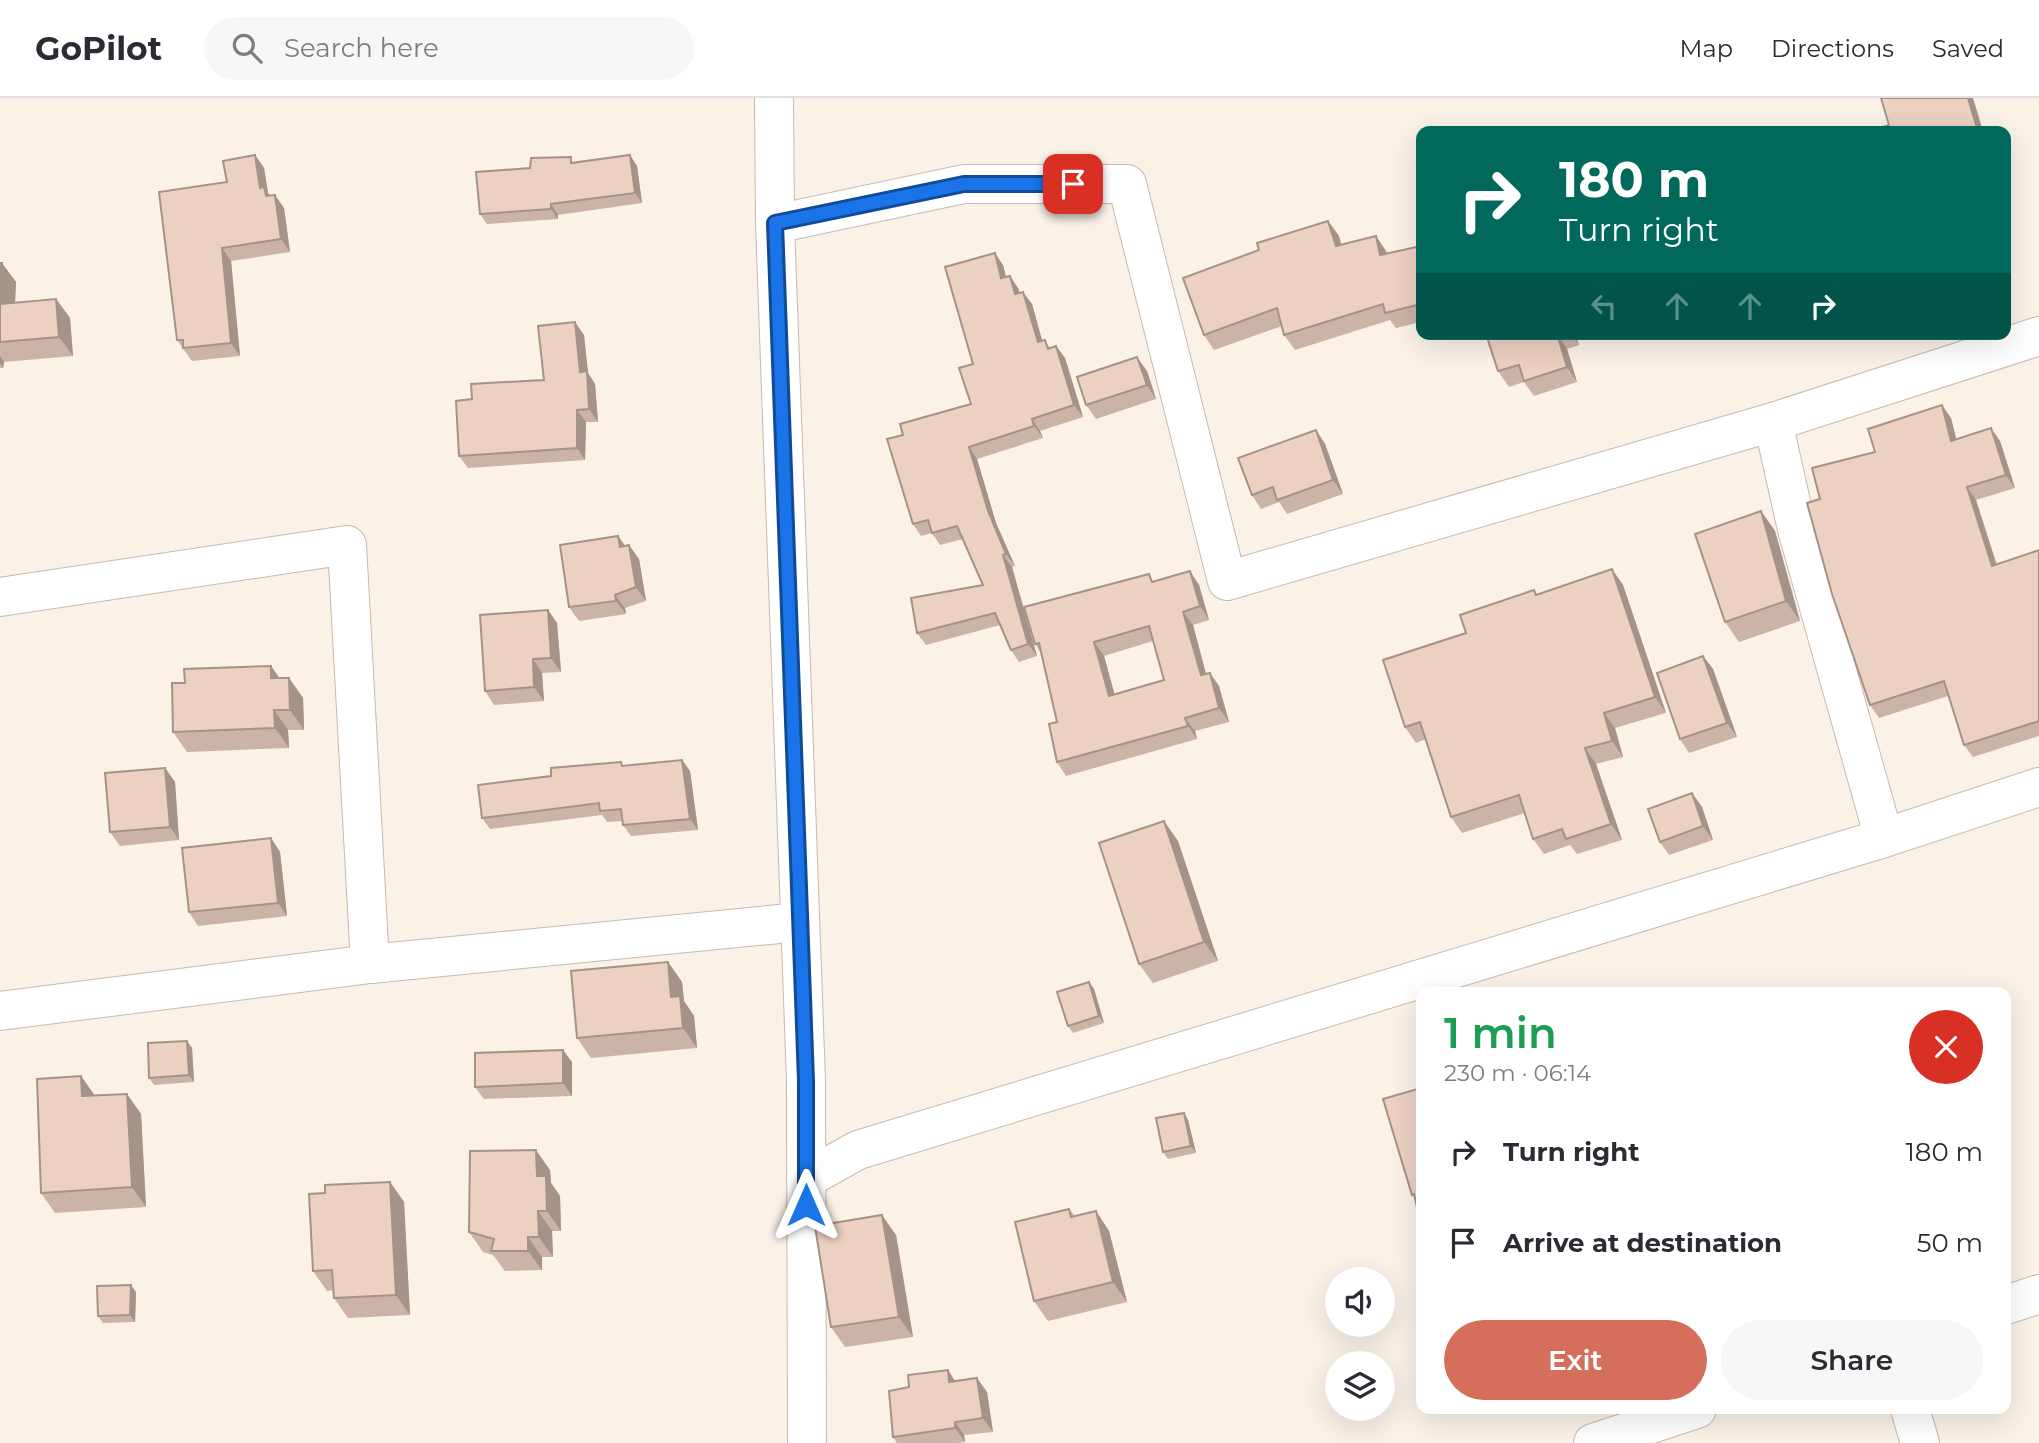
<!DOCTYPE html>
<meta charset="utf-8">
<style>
body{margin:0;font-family:Montserrat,sans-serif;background:#f7f7f7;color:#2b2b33;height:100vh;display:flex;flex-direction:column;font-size:26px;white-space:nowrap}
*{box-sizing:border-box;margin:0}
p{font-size:23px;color:#7c7c81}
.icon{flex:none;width:38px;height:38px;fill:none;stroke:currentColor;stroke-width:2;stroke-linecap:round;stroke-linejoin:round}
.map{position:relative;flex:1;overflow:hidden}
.side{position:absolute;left:1416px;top:889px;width:595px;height:427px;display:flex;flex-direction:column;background:#fff;border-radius:14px;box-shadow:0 7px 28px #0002}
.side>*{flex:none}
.top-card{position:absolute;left:1416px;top:28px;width:595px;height:214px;border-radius:14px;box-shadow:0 7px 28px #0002;background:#00695c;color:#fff;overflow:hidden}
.buttons{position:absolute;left:1325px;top:1169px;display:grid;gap:14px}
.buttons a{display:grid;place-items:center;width:70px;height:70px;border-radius:50%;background:#fff;box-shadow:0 7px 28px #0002;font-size:35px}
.pin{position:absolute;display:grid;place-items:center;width:60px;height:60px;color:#fff;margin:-30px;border-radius:14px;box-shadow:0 4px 10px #0006}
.me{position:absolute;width:77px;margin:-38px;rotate:0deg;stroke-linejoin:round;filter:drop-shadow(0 0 5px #0008)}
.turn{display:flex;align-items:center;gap:24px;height:147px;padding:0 28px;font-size:32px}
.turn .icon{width:91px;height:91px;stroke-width:2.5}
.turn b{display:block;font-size:49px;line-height:60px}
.lanes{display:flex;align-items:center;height:66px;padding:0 28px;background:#0003;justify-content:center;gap:35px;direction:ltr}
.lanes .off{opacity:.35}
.round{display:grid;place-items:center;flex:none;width:74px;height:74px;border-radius:37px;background:#f7f7f7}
.head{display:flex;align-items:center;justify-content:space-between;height:119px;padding:0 28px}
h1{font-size:42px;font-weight:600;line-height:52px;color:#1e9e55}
.button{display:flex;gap:14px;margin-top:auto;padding:14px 28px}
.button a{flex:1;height:80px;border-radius:42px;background:#d56e5a;color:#fff;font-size:28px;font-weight:600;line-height:80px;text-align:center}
.button a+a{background:#f7f7f7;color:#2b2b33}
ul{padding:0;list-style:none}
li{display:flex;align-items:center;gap:21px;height:91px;padding:0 28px}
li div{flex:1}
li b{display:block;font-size:26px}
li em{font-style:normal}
header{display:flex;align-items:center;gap:42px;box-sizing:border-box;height:98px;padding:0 35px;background:#fff;border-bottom:2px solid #e1e1e2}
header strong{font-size:33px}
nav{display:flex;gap:38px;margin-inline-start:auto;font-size:24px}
.search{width:490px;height:63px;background:#f7f7f7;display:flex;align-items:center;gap:18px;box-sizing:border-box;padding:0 24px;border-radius:38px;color:#7c7c81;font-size:26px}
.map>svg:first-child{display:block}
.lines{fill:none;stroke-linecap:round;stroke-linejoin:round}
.minor-casing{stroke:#cab9ae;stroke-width:40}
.minor{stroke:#fff;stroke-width:38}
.wall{fill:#cbb3a7;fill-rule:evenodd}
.shaded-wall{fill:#a59288}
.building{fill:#ecd0c2;stroke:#a59288;stroke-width:2;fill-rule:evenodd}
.route-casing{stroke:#114b97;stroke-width:18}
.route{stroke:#1a73e8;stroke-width:12}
</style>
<header>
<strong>GoPilot</strong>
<div class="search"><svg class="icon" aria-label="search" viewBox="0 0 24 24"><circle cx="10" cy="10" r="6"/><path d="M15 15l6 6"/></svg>Search here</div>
<nav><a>Map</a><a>Directions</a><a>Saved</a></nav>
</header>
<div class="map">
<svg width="2039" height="1345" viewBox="0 0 2039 1345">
<rect width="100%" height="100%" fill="#faf1e7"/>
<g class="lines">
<g class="minor-casing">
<g id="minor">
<polyline points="774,0 775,126 806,983 807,1345"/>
<polyline points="775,126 964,86 1127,86 1227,483 1773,324 2039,238"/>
<polyline points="1773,324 1797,431 1884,740"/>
<polyline points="0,499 347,447 370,866"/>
<polyline points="0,913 370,866 800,824"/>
<polyline points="806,1081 858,1052 1884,740 2039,689"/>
<polyline points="2006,1207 2039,1196"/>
<polyline points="1910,1311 1920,1345"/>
<polyline points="1593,1345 1697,1311"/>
</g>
</g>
<use href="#minor" class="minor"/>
</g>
<g class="wall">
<polygon points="255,57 264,70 268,95 284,110 290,154 231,163 240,258 192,263 177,242 227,84"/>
<polygon points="575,65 637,68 642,105 558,117 558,121 487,126 480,116"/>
<polygon points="1328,123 1339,138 1341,147 1376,138 1387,156 1421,148 1421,224 1396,230 1390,222 1295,252 1284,237 1282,228 1214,252 1204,237 1259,152"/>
<polygon points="0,165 16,184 15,205 56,201 70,220 73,258 4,264 3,270 0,270"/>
<polygon points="1003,167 1006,179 1018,190 1020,195 1032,206 1042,243 1051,250 1056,248 1065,260 1083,319 1040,333 1043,340 977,361 996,425 1015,468 1012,469 1037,558 1019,564 1011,552 1000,527 926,547 917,535 983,487 963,441 940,447 932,435 921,438 913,426 903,337 971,306 973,266"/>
<polygon points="1486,236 1575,236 1579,247 1567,251 1577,284 1534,298 1524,284 1509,289 1498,273"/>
<polygon points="584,237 588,275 595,286 598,324 586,324 585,362 468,370 459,358 472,301 544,282"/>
<polygon points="1147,273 1156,301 1096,321 1086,307"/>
<polygon points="1951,320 1956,341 2000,343 2015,390 1976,402 1997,467 2039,453 2039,638 1973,659 1964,647 1948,598 1879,620 1870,607 1875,354"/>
<polygon points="1316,332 1325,346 1343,396 1287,416 1279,404 1261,411 1252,397"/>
<polygon points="1761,413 1775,433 1800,523 1739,544 1725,524"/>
<polygon points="618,438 625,448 639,461 646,503 625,510 626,516 579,523 569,509"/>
<path d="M1154,483L1199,487L1209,522L1193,527L1206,576L1219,588L1229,624L1195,633L1197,641L1066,678L1057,664V624L1042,557L1035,546ZM1153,543L1164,582L1114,596L1104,558Z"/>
<polygon points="1623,487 1666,615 1615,630 1623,659 1596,666 1622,742 1577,756 1570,747 1544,756 1533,741 1525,715 1462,735 1451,719 1426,641 1416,645 1405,629 1466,535 1537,496"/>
<polygon points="548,512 557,525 561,574 542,575 544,603 494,607 485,593"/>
<polygon points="1703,558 1713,571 1737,639 1689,655 1680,641"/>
<polygon points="271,568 279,580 289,580 303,600 304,632 288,632 289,650 187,654 173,634 185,585"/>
<polygon points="682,662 690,673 698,732 631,738 623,727 623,723 607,724 602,717 490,731 482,720 551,678 624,668"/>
<polygon points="165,670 175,684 179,742 120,748 110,734"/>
<polygon points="1692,695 1702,709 1713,742 1669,757 1660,744"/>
<polygon points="271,740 280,754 287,818 198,828 189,814"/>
<polygon points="1178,743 1218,863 1153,885 1139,866"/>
<polygon points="668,864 682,884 684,903 694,918 697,950 591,960 577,940"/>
<polygon points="1089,884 1094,891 1104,925 1073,935 1068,928"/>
<polygon points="187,943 192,950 194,984 154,987 149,980"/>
<polygon points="572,964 572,998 484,1001 475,989"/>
<polygon points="81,978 95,998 127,996 141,1016 146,1109 55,1115 41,1095"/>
<polygon points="1184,1015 1188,1022 1196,1055 1168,1061 1163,1054"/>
<polygon points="550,1072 551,1085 560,1098 561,1133 552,1133 553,1159 542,1159 542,1172 505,1173 493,1157 483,1154 469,1134"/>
<polygon points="390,1084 404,1104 410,1217 348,1220 334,1200 334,1192 327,1193 313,1173 325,1095"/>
<polygon points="1069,1111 1075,1118 1096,1113 1109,1133 1127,1204 1048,1223 1034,1203"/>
<polygon points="896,1137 913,1239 845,1249 831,1229"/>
<polygon points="136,1194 135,1224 103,1225 98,1218"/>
<polygon points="955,1283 987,1294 993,1334 964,1337 965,1344 958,1345 897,1345 893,1339"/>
</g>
<g class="shaded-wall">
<polygon points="1968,0 1973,0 1983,33 1979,33 1977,30"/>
<polygon points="255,57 264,70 268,95 273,102 275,111 260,90"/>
<polygon points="630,57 637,68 642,105 635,95"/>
<polygon points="275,97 284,110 290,154 281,141"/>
<polygon points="551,106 558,117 558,121 551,111"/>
<polygon points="1328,123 1339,138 1346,163 1336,148"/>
<polygon points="1376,138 1386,153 1391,172 1380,157"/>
<polygon points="222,150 231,163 240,258 231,245"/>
<polygon points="995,155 1003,167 1009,192 1001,180"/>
<polygon points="2,165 16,184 14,225 1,206"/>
<polygon points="1010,178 1018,190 1024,208 1015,196"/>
<polygon points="1023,194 1032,206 1046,256 1038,244"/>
<polygon points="56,201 70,220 73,258 59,239"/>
<polygon points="575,224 584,237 588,275 595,286 598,324 589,311 580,274"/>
<polygon points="1557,236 1567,251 1577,284 1567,269"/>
<polygon points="1571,236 1575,236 1579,247"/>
<polygon points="1056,248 1065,260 1083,319 1074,307"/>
<polygon points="0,258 4,264 3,270 0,265"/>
<polygon points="1137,259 1147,273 1156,301 1147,287"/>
<polygon points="1942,307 1951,320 1960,356 1951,343"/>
<polygon points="577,312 586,324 585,362 577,350"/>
<polygon points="1032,321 1040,333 1043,340 1034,328"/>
<polygon points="1991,330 2000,343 2015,390 2006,377"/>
<polygon points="1316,332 1325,346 1343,396 1333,382"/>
<polygon points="969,349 977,361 996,425 1015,468 1006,456 988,413"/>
<polygon points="1967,389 1976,402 2001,481 1992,468"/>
<polygon points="1761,413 1775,433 1800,523 1786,503"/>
<polygon points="618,438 628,452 620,449"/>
<polygon points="629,447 639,461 646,503 636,489"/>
<polygon points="1003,457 1012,469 1037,558 1028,546"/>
<polygon points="1612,471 1623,487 1666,615 1655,599"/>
<polygon points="1190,473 1199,487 1209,522 1200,508"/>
<polygon points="615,497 625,510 626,516 616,503"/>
<polygon points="548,512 557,525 561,574 551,560"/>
<polygon points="1183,514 1193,527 1210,591 1201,577"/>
<polygon points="1094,544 1104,558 1119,612 1109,598"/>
<polygon points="1703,558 1713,571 1737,639 1727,625"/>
<polygon points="533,561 542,575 544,603 534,589"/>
<polygon points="271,568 285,588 271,580"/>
<polygon points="1210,575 1219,588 1229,624 1219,610"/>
<polygon points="289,580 303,600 304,632 290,612"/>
<polygon points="274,612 288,632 289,650 275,630"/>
<polygon points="1604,615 1615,630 1623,659 1612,643"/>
<polygon points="1185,620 1195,633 1197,641 1188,628"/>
<polygon points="1585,650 1596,666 1622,742 1611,726"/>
<polygon points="682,662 690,673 698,732 690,721"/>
<polygon points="165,670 175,684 179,742 170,729"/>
<polygon points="1692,695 1702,709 1713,742 1703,728"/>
<polygon points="1164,723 1178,743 1218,863 1204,844"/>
<polygon points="271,740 280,754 287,818 278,805"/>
<polygon points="668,864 682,884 684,903 694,918 697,950 683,930 671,899"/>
<polygon points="1089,884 1094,891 1104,925 1099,918"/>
<polygon points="187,943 192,950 194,984 189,977"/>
<polygon points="563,952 572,964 572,998 563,985"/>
<polygon points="81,978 95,998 82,998"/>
<polygon points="127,996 141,1016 146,1109 132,1089"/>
<polygon points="1184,1015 1188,1022 1196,1055 1191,1048"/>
<polygon points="536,1052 550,1072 551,1085 560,1098 561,1133 547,1113 537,1078"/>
<polygon points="390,1084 404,1104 410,1217 396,1197"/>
<polygon points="538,1113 552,1133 553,1159 539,1139"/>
<polygon points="1096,1113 1109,1133 1127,1204 1113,1184"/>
<polygon points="882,1117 896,1137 913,1239 899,1219"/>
<polygon points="528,1139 542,1159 542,1172 528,1153"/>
<polygon points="131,1187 136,1194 135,1224 130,1217"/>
<polygon points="948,1272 957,1286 949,1284"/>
<polygon points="977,1280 987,1294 993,1334 983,1320"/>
<polygon points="955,1324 964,1337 965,1344 955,1330"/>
</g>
<g class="building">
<polygon points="1881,0 1968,0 1977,30 1967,33 1869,33 1889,27"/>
<polygon points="255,57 260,90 264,89 266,98 275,97 281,141 222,150 231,245 183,250 183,242 177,242 159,94 227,84 223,63"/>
<polygon points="630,57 635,95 551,106 551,111 480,116 476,74 530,70 531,60 571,59 571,65"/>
<polygon points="1328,123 1336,148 1376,138 1380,157 1421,148 1421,206 1385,215 1383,206 1284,237 1277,210 1204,237 1183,180 1259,152 1257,145"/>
<polygon points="995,155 1001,180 1010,178 1015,196 1023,194 1038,244 1045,242 1048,251 1056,248 1074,307 1032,321 1034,328 969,349 988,413 1006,456 1003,457 1028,546 1011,552 995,515 917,535 911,500 983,487 957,428 932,435 928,422 913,426 887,341 903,337 900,326 971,306 959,270 973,266 945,169"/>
<polygon points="0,165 2,165 1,206 56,201 59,239 0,244"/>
<polygon points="575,224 580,274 587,273 589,311 577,312 577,350 459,358 456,303 472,301 471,286 544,282 538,228"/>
<polygon points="1486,236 1557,236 1567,269 1524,283 1519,267 1498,273"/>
<polygon points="1137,259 1147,287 1086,307 1077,279"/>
<polygon points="1942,307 1951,343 1991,330 2006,377 1967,389 1992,468 2039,452 2039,623 1964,647 1944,583 1870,607 1832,496 1807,405 1820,401 1812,370 1875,354 1868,331"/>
<polygon points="1316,332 1333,382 1277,402 1273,389 1252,397 1238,360"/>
<polygon points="1761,413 1786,503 1725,524 1695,436"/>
<polygon points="618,438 620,449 629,447 636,489 615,497 616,503 569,509 560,447"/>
<polygon points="1612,471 1655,599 1604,615 1612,643 1585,650 1611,726 1566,741 1562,731 1533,741 1519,697 1451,719 1420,624 1405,629 1383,562 1466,535 1460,517 1534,492 1536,497"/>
<path d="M1190,473L1200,508L1183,514L1201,577L1210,575L1219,610L1185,620L1188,628L1057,664L1049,626L1057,624L1039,545L1035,546L1024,509L1149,476L1152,484ZM1149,528L1164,582L1109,598L1094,544Z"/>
<polygon points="548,512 551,560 533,561 534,589 485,593 480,517"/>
<polygon points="1703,558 1727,625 1680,641 1657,575"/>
<polygon points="271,568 271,580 289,580 290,612 274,612 275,630 173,634 172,585 185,585 184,571"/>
<polygon points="682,662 690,721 623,727 621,711 600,713 599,705 482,720 478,687 551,678 551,670 621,664 622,668"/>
<polygon points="165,670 170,729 110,734 105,675"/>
<polygon points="1692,695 1703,728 1660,744 1648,711"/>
<polygon points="1164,723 1204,844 1139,866 1099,745"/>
<polygon points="271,740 278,805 189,814 182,750"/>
<polygon points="668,864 671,899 680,898 683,930 577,940 571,873"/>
<polygon points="1089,884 1099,918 1068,928 1057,894"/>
<polygon points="187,943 189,977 149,980 148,945"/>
<polygon points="563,952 563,985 475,989 475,955"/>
<polygon points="81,978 82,998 127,996 132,1089 41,1095 37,981"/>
<polygon points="1421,990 1421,1127 1414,1096 1412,1097 1383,1001"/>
<polygon points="1184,1015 1191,1048 1163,1054 1156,1020"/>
<polygon points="536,1052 537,1078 546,1078 547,1113 538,1113 539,1139 528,1139 528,1153 491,1153 494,1141 469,1134 470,1053"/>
<polygon points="390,1084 396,1197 334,1200 332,1172 313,1173 309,1096 325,1095 325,1087"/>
<polygon points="1069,1111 1071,1119 1096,1113 1113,1184 1034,1203 1015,1124"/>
<polygon points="882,1117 899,1219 831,1229 815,1128"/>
<polygon points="131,1187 130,1217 98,1218 97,1188"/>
<polygon points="948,1272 949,1284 977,1280 983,1320 955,1324 955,1330 893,1339 889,1293 909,1289 908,1277"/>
</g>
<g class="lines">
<g class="route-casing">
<polyline id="route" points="806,1107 806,983 775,125 964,86 1073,86"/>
</g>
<use href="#route" class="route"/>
</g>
</svg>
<div class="buttons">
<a><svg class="icon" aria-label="sound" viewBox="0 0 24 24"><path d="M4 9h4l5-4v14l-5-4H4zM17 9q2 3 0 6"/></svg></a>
<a><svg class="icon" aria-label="layers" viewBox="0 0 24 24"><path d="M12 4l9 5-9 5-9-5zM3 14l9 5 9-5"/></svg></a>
</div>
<div class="pin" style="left:1073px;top:86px;background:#d93025"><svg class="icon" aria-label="arrive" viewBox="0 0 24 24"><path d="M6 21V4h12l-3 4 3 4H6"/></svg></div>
<svg class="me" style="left:806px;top:1107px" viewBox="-20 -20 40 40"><path d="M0-17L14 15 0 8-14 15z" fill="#1a73e8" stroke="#fff" stroke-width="4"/></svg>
<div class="top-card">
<div class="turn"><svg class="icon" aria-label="right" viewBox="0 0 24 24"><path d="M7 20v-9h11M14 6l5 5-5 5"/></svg><div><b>180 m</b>Turn right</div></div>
<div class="lanes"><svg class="icon off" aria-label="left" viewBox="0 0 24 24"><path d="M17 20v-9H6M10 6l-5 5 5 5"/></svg><svg class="icon off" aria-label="ahead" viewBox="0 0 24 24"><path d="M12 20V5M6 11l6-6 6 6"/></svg><svg class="icon off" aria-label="ahead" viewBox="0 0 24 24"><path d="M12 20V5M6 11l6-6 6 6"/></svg><svg class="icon" aria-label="right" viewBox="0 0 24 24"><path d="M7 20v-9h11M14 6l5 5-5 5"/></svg></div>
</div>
<section class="side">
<div class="head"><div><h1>1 min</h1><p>230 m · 06:14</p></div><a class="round" style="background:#d93025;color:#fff"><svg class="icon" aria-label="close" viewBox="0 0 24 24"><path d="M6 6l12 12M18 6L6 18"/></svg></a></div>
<ul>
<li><svg class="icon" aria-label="right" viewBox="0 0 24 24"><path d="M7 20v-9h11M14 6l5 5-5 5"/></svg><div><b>Turn right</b></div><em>180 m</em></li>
<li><svg class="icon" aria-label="arrive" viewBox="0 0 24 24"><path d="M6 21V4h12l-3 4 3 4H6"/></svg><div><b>Arrive at destination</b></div><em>50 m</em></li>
</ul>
<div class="button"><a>Exit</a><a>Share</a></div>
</section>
</div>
